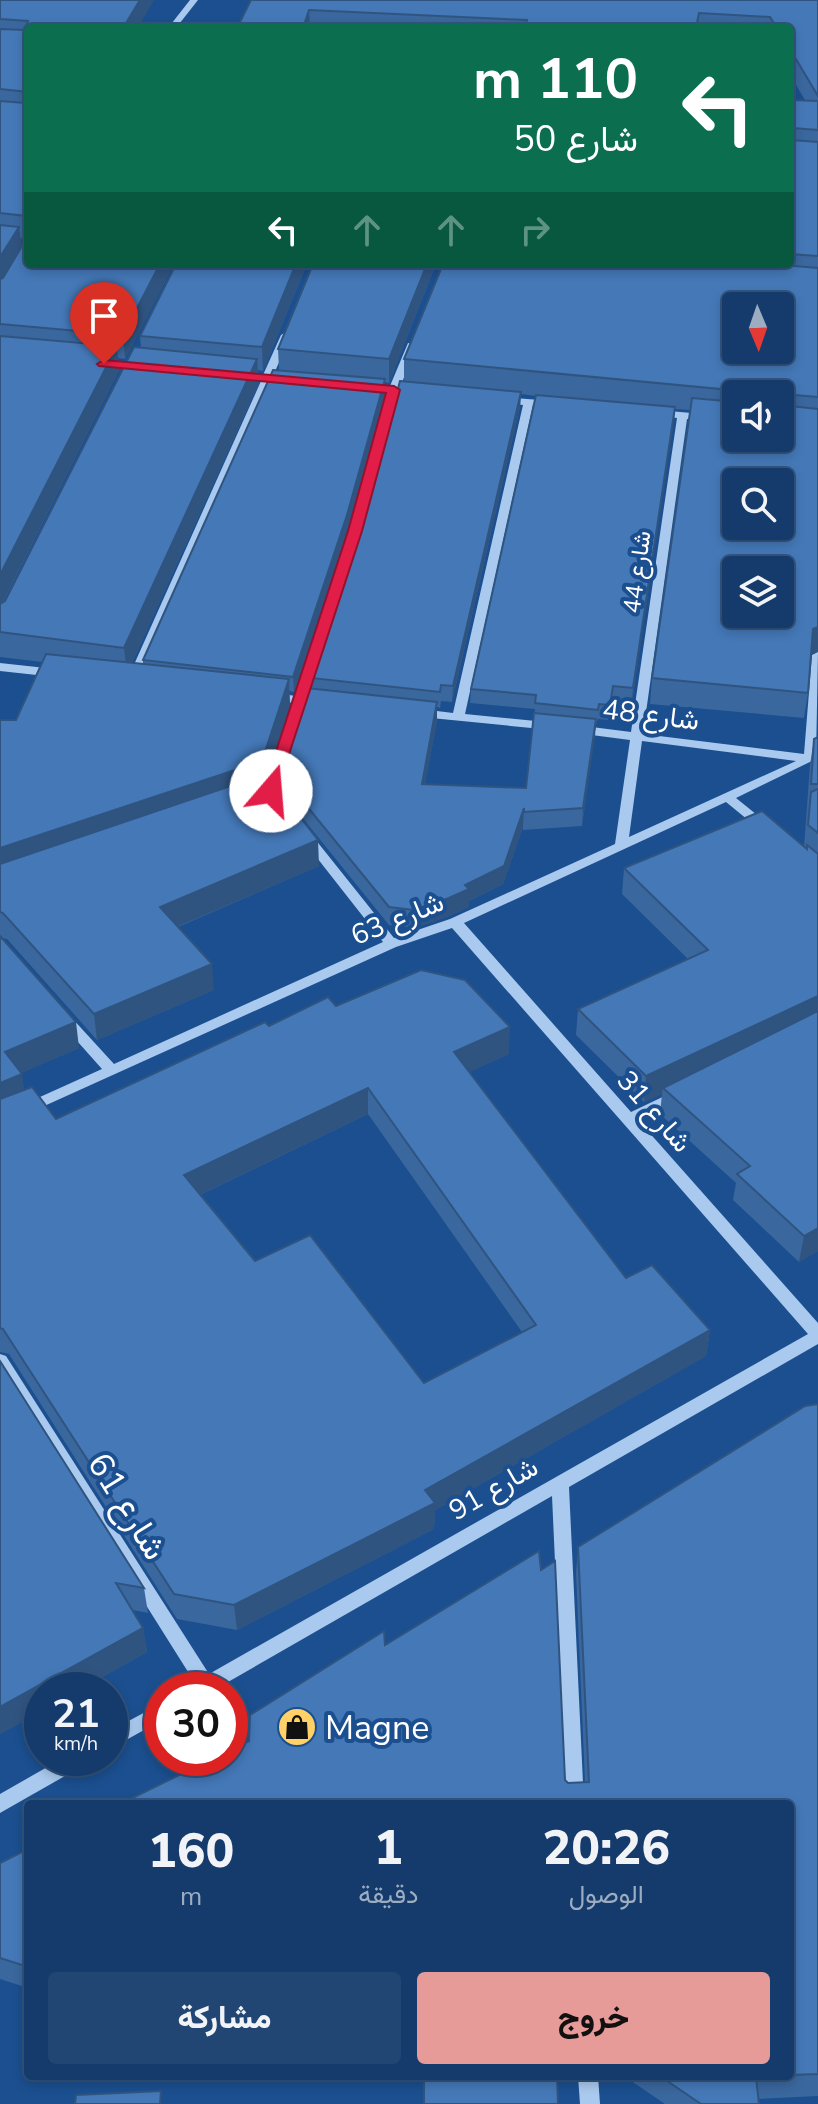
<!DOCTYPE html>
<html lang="ar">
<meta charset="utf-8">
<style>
body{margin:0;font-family:"Nunito Sans",Vazirmatn,sans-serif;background:#214673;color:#f1f3f6;direction:rtl;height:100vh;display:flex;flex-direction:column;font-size:30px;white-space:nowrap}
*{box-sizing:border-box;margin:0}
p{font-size:26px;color:#9dadc1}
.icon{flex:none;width:44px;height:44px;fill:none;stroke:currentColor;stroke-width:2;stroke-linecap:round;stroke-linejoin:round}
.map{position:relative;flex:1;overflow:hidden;direction:ltr}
.side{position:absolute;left:24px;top:1800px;width:770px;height:280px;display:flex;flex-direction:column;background:#143b6b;border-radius:8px;box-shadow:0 4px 12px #0003,0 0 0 2px #33557e;direction:rtl}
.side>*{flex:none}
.guide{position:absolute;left:24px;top:24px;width:770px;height:244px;border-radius:8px;box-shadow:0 4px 12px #0003,0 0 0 2px #33557e;direction:rtl;background:#0b6e4f;color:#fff;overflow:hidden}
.needle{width:52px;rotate:178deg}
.buttons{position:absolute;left:722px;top:292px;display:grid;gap:16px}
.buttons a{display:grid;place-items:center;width:72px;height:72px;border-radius:8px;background:#143b6b;box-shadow:0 4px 12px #0003,0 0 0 2px #33557e;font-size:40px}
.speed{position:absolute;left:24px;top:1672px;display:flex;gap:16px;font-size:40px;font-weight:700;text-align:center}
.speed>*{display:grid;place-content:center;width:104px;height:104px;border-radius:50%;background:#143b6b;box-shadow:0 4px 12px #0003,0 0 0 2px #33557e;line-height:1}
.speed small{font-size:20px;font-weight:400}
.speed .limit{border:12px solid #d22;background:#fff;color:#111}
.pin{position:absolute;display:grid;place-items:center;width:68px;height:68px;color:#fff;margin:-82px -34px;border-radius:50% 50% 50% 0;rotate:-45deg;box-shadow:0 0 8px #0007}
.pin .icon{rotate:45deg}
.me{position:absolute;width:88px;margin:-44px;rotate:18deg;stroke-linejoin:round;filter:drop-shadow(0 0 6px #0008)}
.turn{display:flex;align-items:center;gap:28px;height:168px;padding:0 24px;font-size:36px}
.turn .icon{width:104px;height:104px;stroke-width:2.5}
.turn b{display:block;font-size:56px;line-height:68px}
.lanes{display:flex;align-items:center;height:76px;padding:0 24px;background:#0003;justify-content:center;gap:40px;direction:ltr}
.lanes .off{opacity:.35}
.eta{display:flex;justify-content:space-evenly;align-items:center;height:136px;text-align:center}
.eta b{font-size:48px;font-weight:800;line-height:56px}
.action{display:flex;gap:16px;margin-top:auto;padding:16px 24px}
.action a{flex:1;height:92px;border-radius:8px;background:#e69b98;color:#111;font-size:32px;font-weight:800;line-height:92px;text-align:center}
.action a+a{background:#214673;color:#f1f3f6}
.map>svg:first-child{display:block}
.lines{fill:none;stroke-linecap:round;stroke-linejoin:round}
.minor{fill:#a9c9ee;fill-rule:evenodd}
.wall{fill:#3a679d;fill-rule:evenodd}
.shaded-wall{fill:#305480}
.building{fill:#4478b7;stroke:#305480;stroke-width:2;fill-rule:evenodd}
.route{fill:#e11d48;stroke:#92132f;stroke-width:2}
.labels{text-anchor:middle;stroke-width:8;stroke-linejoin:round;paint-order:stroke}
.far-street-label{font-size:24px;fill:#fff;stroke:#1b4f8f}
.street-label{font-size:28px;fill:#fff;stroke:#1b4f8f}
.near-street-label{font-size:34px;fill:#fff;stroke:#1b4f8f}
.near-poi-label{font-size:34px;fill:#fff;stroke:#1b4f8f;text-anchor:start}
</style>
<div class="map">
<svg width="818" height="2104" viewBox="0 0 818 2104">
<rect width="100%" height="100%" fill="#1b4f8f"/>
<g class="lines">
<g class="minor">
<polygon points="190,0 198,0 176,28 168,28"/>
<polygon points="286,332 291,335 273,376 286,377 291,380 286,383 270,382 140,678 134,682 130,680 128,678 261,381 239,379 234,376 239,373 263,375 281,335"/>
<polygon points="408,343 416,345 400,388 414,389 419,392 414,395 398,393 360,531 307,697 325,699 327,702 321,706 305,704 277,791 271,795 267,794 265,791 294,703 274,701 268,697 274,693 296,696 350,531 388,392 367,390 362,387 367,384 390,386"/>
<polygon points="502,397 553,401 558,404 553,407 533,405 465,714 556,723 558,726 552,730 421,717 415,713 421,709 453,713 523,405 498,402 498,398"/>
<path d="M658,410L736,417V423L687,419L643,734L804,754L812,655L818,652L816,759L736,798L767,823L769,826L767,829H759L726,802L464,923L631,1112L673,1092H683L685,1096L683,1100L639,1121L818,1323V1344L569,1487L584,1804H566L552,1496L214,1690H189L195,1683L0,1373V1354L6,1356L209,1674L808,1334L452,928L396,947L0,1126V1115L102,1069L61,1023L59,1020L61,1017H71L114,1064L383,942L303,840L301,837L303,834H311L394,938L450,919L615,844L630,740L576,733L570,729L576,725L631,732L677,418L654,415V411ZM642,741L796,761L629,837Z"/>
<polygon points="0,663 55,669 61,673 55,677 0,671"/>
<polygon points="162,1703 162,1720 110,1749 110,1731"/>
<polygon points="63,1758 89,1758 86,1764 0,1813 0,1794"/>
<polygon points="578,2076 598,2076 600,2104 580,2104"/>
</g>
</g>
<g class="wall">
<path d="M0,0H154L28,28V264H174L125,359L118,358L119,370L3,602L5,601L141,348L140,336L176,264H307L263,371L258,370L259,383L132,663L143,664V660L279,370L278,349L436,264L389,383L385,382V394L347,530L294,692L289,691L290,705L267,776L319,866L178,927L214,990L97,1040L7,939L2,938L79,1048L21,1073L24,1090L56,1119L269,1026L336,1006L509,1054L469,1072L626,1278L710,1330L706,1356L435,1510L434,1529L237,1630L177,1619L9,1354L0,1352V720H16L42,662L0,657ZM20,238L26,239L22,247ZM368,1114L522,1332L424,1383L255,1261L200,1195Z"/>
<path d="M251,0H818V651L811,654L808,693L804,718L650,704L652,678L690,410L675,409L632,702L612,700L609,720L598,719L596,724L582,826L523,830V827L503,884L469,901V907L449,916L414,928L389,925L280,790L279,772L312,689L311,678L404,381V359L443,264H790V100H805L790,75V28H237ZM521,394L536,396L471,689L470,703L535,709L526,788L425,784L437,720V707L440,708L441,701L452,702L520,407ZM736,394H780L736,438Z"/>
<polygon points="818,737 818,1251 799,1262 733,1200 736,1183 660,1114 662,1094 644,1102 576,1035 578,1009 688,959 622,894 624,868 804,847 810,765 814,739"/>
<polygon points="0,1361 144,1588 148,1613 133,1610 143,1628 147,1652 79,1690 42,1690 42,1711 0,1734"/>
<polygon points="818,1404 818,2096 758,2099 759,2104 665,2104 624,2076 790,2076 120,1804 249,1741 385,1645 568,1783 585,1782 576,1573 578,1547"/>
<polygon points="28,1849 28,1988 0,1979 0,1863"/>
</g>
<g class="shaded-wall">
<polygon points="140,0 154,0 138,28 123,28"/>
<polygon points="309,10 310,28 303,28"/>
<polygon points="19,227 22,250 0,285 0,257"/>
<polygon points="161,264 174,264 125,359 123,335"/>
<polygon points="296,264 307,264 263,371 262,347"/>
<polygon points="427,264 436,264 389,383 389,359"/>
<polygon points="117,346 119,370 0,607 0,575"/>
<polygon points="257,359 259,383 127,674 124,648"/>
<polygon points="385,379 385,394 347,530 294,692 293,677"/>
<polygon points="521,392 520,407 452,702 453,686"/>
<polygon points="675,407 674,421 632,702 633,688"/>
<polygon points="818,627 818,651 809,655 813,629"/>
<polygon points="289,679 290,705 264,787 0,876 0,848"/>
<polygon points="437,702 437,720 422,802 422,784"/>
<polygon points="596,719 595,737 582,826 583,808"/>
<polygon points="524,808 523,827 503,884 469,901 469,907 449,916 414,928 414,910 465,885"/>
<polygon points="318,840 319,866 162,933 160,907"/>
<polygon points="212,964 214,990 97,1040 94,1014"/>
<polygon points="818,996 818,1020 663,1088 662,1094 644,1102 646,1076"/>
<polygon points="76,1022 79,1048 10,1078 5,1052"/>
<polygon points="510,1027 509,1054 454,1079 454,1052"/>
<polygon points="22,1074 26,1100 0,1112 0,1083"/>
<polygon points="368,1088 368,1114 187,1201 184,1175"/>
<polygon points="818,1228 818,1251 799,1262 804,1236"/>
<polygon points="710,1330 706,1356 435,1510 434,1529 237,1630 234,1605 425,1490"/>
<polygon points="143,1628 147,1652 79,1690 42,1690 42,1711 0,1734 0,1707"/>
</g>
<g class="building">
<polygon points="0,0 140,0 123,28 28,28 28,96 28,92 0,89 0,29 25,30 28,21 0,19"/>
<polygon points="251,0 818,0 818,96 790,49 790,28 777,28 770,17 699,13 696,28 541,28 525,27 527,20 309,10 303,28 237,28"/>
<polygon points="790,100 818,101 818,130 793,128 790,136"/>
<polygon points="0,101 25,103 28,101 28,264 160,264 123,335 0,324 0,279 3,278 28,236 26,216 0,213"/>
<polygon points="790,137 792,140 818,142 818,256 790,254"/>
<polygon points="0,225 19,227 0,257"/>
<polygon points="176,264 296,264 262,347 140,336"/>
<polygon points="313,264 427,264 389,359 278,349"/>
<path d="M443,264H770L818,268V397L783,394L780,397L781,405L818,409V627L813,629L808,693L652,678L692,398L736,402V438H780V394H741V391L404,359ZM736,306H780V350H736ZM736,482H780V526H736ZM736,570H780V614H736Z"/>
<polygon points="0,336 117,346 0,575"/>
<polygon points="134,347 257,359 124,648 0,632 0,604 5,601"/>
<polygon points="273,370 385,379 347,515 293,677 143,660"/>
<polygon points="400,381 521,392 453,686 441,685 440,692 311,678 363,517"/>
<polygon points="536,395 675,407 633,688 613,686 610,705 599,704 598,710 535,703 536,695 471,689"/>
<polygon points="46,654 289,679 262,761 0,848 0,720 16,720"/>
<polygon points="306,688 437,702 422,784 526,788 534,713 596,719 583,808 524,812 524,808 504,866 465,885 469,889 449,898 414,910 389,907 279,772"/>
<polygon points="818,737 818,784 811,784 814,739"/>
<polygon points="266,774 318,840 160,907 212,964 94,1014 3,913 0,912 0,864"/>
<polygon points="818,789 818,833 808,825 811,792"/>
<polygon points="762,811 807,849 807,845 817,853 818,853 818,996 646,1076 578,1009 708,950 624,868"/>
<polygon points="0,936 76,1022 5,1052 22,1074 0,1083"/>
<path d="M421,970L465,980L510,1027L454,1052L626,1278L652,1265L710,1330L425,1490L435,1503L234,1605L174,1594L3,1329L0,1328V1099L32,1087L56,1119L265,1022L269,1026L328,997L336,1006ZM368,1088L536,1325L424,1383L310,1235L255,1261L184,1175Z"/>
<polygon points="818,1011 818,1228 804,1236 737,1174 750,1166 663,1088"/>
<polygon points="0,1361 144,1588 116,1583 143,1628 0,1707"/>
<polygon points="818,1404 818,2074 790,2075 790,1804 120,1804 214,1758 230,1758 230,1750 249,1741 250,1715 384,1631 385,1645 539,1551 541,1570 555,1561 565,1780 568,1783 589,1782 578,1547 805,1406"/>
<polygon points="28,1849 28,1967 0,1958 0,1863"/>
<polygon points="424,2076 557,2076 558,2104 424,2104"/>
<polygon points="660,2076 779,2076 756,2077 759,2104 701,2104"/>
<polygon points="161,2091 160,2104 75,2104 76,2095"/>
</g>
<polygon class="route" points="104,360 394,386 400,390 362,531 276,794 271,796 263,791 348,531 386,393 99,366 97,364"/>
<defs>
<g id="shop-disc" transform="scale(2)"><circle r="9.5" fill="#ffd166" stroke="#1b4f8f"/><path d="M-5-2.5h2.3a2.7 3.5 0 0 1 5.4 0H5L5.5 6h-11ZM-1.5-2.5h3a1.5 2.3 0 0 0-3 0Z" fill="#111"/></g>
</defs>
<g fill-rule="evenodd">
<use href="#shop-disc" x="297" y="1727"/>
</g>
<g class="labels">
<g class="far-street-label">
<text transform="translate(637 572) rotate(-82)" y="8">شارع 44</text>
</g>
<g class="street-label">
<text transform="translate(651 714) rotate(7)" y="10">شارع 48</text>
<text transform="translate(397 918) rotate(-22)" y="10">شارع 63</text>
<text transform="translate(655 1111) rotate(49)" y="10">شارع 31</text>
<text transform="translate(493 1488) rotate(-30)" y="10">شارع 91</text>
</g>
<g class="near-street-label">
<text transform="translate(128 1506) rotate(58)" y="12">شارع 61</text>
</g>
<g class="near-poi-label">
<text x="325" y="1739">Magne</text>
</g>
</g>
</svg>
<div class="buttons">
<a><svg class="needle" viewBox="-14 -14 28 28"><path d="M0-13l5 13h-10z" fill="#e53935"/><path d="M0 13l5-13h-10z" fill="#9dadc1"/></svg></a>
<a><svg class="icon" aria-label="sound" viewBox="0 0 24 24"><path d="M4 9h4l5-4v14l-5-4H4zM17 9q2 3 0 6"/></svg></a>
<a><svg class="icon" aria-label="search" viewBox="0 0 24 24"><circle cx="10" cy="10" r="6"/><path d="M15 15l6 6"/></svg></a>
<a><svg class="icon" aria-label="layers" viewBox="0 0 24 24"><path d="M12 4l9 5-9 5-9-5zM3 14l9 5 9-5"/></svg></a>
</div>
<div class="speed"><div>21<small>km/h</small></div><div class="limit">30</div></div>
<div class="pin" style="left:104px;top:364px;background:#d93025"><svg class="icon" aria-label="arrive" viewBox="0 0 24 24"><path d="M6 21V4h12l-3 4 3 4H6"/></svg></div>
<svg class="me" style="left:271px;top:791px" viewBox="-20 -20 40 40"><circle r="19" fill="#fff"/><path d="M0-13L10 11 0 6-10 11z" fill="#e11d48"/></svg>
<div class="guide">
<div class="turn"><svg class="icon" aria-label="left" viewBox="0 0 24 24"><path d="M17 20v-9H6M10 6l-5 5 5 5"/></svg><div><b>110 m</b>شارع 50</div></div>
<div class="lanes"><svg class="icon" aria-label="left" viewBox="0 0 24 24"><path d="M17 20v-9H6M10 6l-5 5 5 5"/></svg><svg class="icon off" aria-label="ahead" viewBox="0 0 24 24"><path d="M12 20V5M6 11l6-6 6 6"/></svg><svg class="icon off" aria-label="ahead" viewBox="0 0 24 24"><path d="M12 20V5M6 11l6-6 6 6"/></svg><svg class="icon off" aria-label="right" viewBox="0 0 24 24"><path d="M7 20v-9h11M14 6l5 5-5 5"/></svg></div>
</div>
<section class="side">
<div class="eta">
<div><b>20:26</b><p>الوصول</p></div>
<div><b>1</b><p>دقيقة</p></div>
<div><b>160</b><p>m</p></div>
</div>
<div class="action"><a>خروج</a><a>مشاركة</a></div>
</section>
</div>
